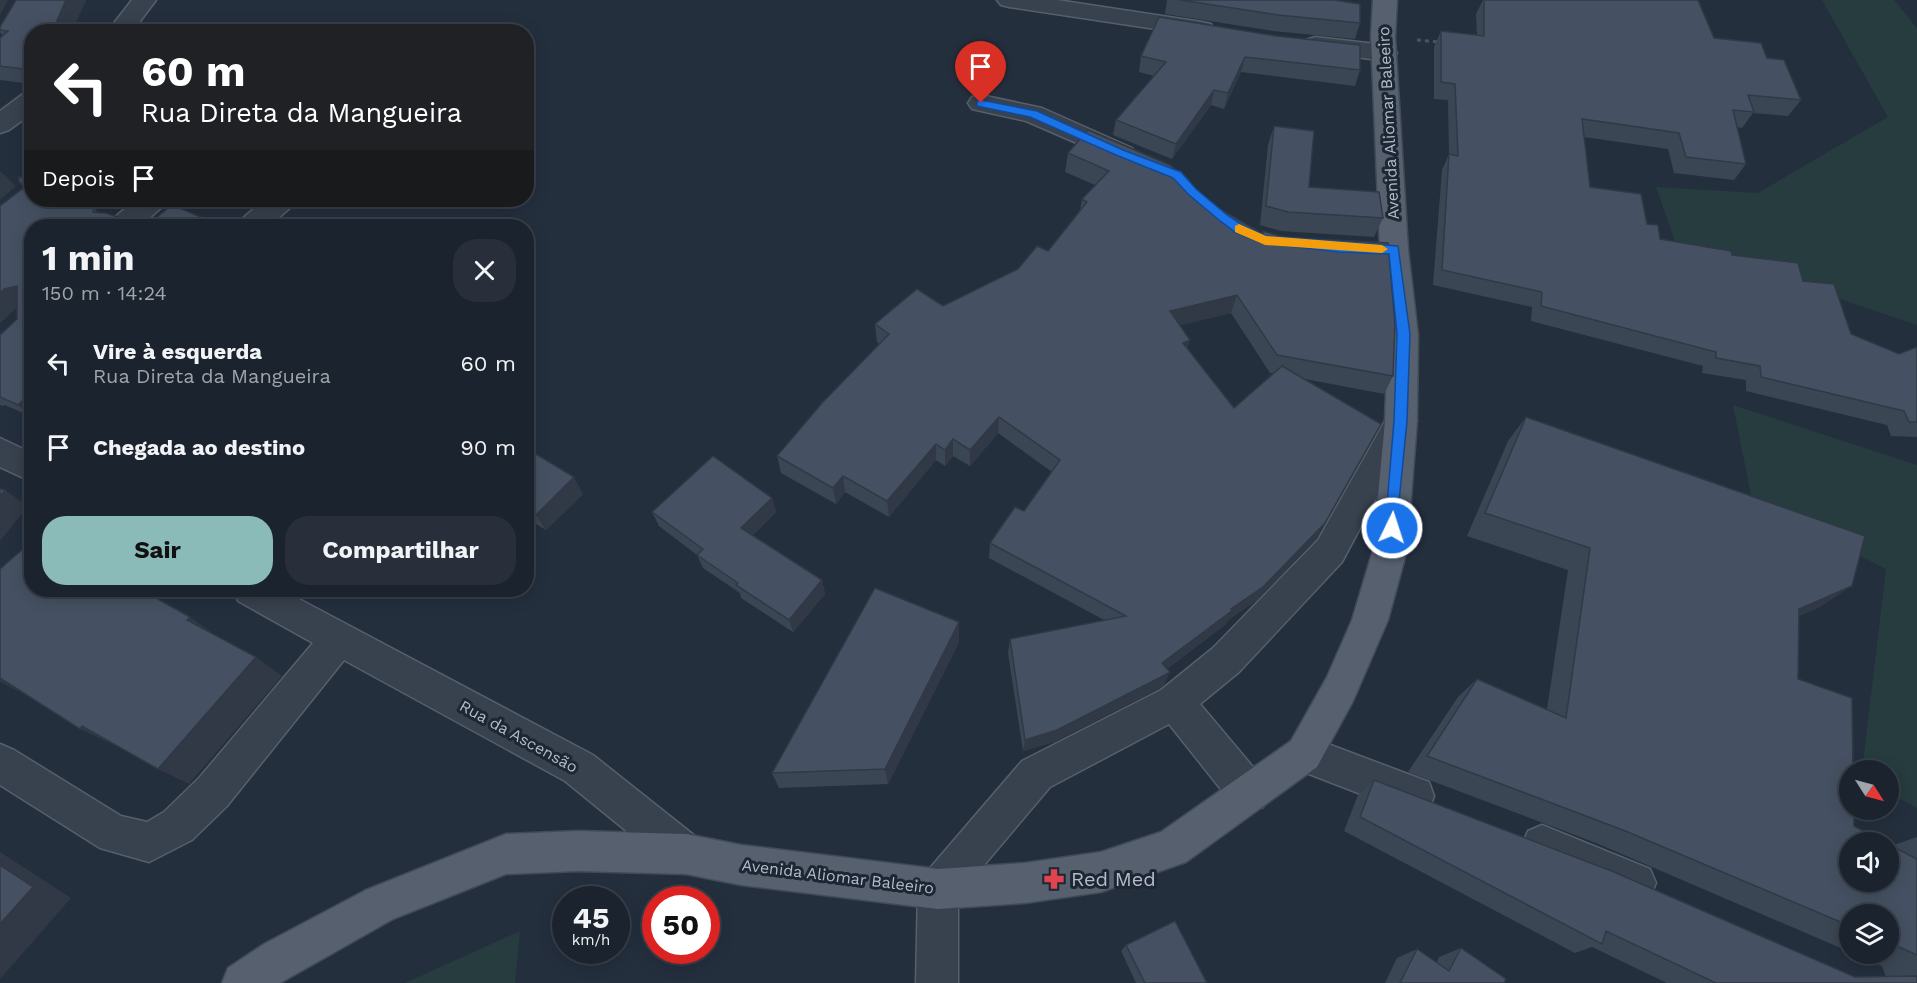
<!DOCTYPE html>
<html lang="pt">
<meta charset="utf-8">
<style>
body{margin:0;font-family:"Work Sans",sans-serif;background:#282f3a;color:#f1f3f6;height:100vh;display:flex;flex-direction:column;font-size:22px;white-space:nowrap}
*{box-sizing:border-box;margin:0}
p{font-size:20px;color:#a0a4aa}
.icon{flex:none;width:33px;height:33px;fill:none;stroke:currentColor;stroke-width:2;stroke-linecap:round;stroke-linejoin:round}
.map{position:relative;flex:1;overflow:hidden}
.panel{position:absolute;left:24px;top:219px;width:510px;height:378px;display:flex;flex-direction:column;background:#1b232e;border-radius:24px;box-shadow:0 3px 15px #0003,0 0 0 2px #39404a}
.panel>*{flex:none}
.hud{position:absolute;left:24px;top:24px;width:510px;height:183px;border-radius:24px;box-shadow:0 3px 15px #0003,0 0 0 2px #39404a;background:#202124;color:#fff;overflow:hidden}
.needle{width:39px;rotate:126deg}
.buttons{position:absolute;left:1839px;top:760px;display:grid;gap:12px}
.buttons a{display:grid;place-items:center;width:60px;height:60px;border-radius:50%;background:#1b232e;box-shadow:0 3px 15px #0003,0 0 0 2px #39404a;font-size:30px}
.speed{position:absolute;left:552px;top:886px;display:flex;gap:12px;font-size:30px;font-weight:700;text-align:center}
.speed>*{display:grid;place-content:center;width:78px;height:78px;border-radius:50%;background:#1b232e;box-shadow:0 3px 15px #0003,0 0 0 2px #39404a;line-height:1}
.speed small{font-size:15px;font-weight:400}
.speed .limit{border:9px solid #d22;background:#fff;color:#111}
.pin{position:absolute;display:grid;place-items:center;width:51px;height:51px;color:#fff;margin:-62px -26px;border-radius:50% 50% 50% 0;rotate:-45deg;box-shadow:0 0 6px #0007}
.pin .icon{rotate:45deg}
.me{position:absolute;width:66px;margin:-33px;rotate:4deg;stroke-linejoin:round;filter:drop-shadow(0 0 4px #0008)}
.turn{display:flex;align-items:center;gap:21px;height:126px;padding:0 18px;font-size:27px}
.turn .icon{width:78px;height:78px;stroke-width:2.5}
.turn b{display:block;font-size:42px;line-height:51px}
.then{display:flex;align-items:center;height:57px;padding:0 18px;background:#0003;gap:12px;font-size:22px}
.round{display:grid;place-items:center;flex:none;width:63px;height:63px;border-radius:24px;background:#282f3a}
.summary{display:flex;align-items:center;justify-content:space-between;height:102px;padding:0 18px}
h1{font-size:36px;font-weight:700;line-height:45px}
.button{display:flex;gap:12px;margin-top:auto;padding:12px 18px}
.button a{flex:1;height:69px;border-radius:24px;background:#8bbbb9;color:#111;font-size:24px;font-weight:700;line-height:69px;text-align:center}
.button a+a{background:#282f3a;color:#f1f3f6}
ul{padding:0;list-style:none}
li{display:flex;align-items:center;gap:18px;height:84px;padding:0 18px}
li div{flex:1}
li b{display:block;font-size:22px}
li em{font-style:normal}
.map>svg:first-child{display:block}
.green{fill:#263c3f}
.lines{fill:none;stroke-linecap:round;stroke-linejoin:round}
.minor-casing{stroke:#565f6c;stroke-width:3}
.major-casing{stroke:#414a57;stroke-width:3}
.path{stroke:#44595c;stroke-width:3;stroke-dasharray:4 4;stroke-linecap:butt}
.minor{fill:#38414e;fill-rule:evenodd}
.major{fill:#56606e;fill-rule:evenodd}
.wall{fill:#3b4654;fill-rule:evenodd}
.shaded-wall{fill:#303945}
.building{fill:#455162;stroke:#303945;stroke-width:1.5}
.route{fill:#1a73e8;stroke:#114b97;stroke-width:1.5}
.slow{fill:#f59e0b}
.labels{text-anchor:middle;stroke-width:6;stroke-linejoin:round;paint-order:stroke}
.street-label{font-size:16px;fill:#b4bcc9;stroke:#1d2633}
.near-poi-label{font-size:20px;fill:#b4bcc9;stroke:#1d2633;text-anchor:start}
</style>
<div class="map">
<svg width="1917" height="983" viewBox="0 0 1917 983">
<rect width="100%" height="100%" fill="#242f3e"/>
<g class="green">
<polygon points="1822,0 1894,0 1917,28 1917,325 1676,244 1656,187 1758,193 1888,117"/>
<polygon points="1733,405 1917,465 1917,808 1889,793 1888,771 1862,771 1886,569 1752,500"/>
<polygon points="520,931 515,983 405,983"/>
</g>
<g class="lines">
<g class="minor-casing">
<g id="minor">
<polygon points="132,0 156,0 132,32 107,32"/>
<polygon points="997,0 1057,0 1202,22 1211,24 1214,29 1211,34 1202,36 1009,7 1001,5"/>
<polygon points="244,24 253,26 256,32 232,32 235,26"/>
<polygon points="1315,37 1385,45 1394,48 1397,53 1394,58 1385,61 1306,50 1303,45 1306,40"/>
<polygon points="32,92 32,113 9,130 0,133 0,111 23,94"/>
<polygon points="981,95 1042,108 1132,148 1136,154 1132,160 1123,163 1026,121 972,109 968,103 972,97"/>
<polygon points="135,200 166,200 162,207 140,226 109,226 113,219"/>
<polygon points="264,200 295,200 291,207 269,226 238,226 242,219"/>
<polygon points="1401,408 1412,412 1417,421 1342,562 1239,672 1200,704 1263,779 1268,793 1263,807 1249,812 1235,807 1169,724 1050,787 958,896 958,983 916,983 918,889 924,875 1022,761 1161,690 1213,648 1318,540 1390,412"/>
<polygon points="0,438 32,453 32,482 0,467"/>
<polygon points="233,590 282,590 593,755 700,840 706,854 700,868 686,874 672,868 565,781 344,660 227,806 192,840 149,862 100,848 0,785 0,744 14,750 121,816 147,822 164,812 199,778 313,643 238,601"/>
<polygon points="1304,735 1429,782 1434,796 1429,810 1415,815 1291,767 1285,754 1291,741"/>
<polygon points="1542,825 1650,869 1656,883 1650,897 1636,903 1528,859 1522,845 1528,831"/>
</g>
</g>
<g class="major-casing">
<polygon id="major" points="1373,0 1397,0 1395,37 1408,250 1418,335 1417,421 1407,550 1388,620 1353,701 1317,767 1186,862 1101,892 1025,903 938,909 741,885 686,874 578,871 506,874 393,919 280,983 222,983 228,968 264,944 366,890 506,834 578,831 686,834 741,845 938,869 1025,863 1101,852 1161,832 1291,741 1327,677 1352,620 1373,550 1385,421 1388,335 1380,250 1371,37"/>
</g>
<polyline class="path" points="1417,40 1439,42"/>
<use href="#minor" class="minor"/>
<use href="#major" class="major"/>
</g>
<g class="wall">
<polygon points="16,0 86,0 71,32 32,32 32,84 0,80 0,38 3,36 0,32 0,27"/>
<polygon points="1167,0 1334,0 1360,23 1355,39 1273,31 1165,14"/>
<polygon points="1483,0 1698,0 1714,38 1767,58 1801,100 1788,116 1753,113 1742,128 1737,127 1746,164 1734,180 1674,173 1668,149 1584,137 1590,187 1647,224 1660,239 1732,255 1803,281 1851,334 1899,354 1917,347 1917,437 1891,436 1887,425 1746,391 1746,380 1702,373 1703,366 1531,321 1532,307 1433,285 1442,170 1449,154 1448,100 1434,99 1434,47 1441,31 1477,35 1476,14"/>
<polygon points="1159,17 1360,70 1355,86 1241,72 1224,109 1211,105 1172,159 1113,135 1116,120 1154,76 1139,72 1141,56"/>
<polygon points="1274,126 1309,187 1383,218 1374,237 1281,231 1260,225 1268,145"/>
<path d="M1068,153L1211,204L1262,234L1263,231L1393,376L1384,394L1305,379L1316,539L1256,601L1228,620L1226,624L1167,669L1164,685L1160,688L1054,742L1023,751L1008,653L1010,639L1104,620L989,558L990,543L1024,511L1052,472L998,433L970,466L953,456L945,466L936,460L889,517L845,492L836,504L781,473L777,456L880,344L877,342L875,324L943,306L1018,269L1048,251L1080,210L1082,199L1095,185L1065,172ZM1231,313L1270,373H1273L1234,408L1188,349L1180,325Z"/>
<polygon points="32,181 32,200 94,208 98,212 32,226 32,417 5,405 3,406 0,405 0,335 17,319 17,307 0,323 24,187 19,182"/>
<polygon points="1526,417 1820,607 1799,616 1798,679 1854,826 1891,846 1917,837 1917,983 1667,983 1592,947 1575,953 1344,831 1358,795 1374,780 1855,977 1886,977 1882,966 1854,954 1888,954 1888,915 1850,915 1850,952 1596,843 1408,772 1458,697 1477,679 1547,709 1568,570 1467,536 1508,441"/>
<polygon points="526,448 583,494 546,530 526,518"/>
<polygon points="772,498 776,512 753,535 822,580 825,594 793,632 741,598 740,593 703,568 697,555 659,526 652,512"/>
<polygon points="959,642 888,784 779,788 772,773"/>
<polygon points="1126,945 1207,983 1136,983 1121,951"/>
<polygon points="1461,948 1504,983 1385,983 1397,958 1417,949 1437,962 1439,957"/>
</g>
<g class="shaded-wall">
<polygon points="0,0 8,0 0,15"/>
<polygon points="66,0 86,0 71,32 52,32"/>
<polygon points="1245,57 1241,72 1224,109 1228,93"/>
<polygon points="32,61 32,79 23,69"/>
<polygon points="1214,90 1211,105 1172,159 1176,144"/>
<polygon points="0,171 16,186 0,200"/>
<polygon points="213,222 217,226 208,226"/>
<polygon points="17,286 20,304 0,323 0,293 4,289"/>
<polygon points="1237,295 1231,313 1166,329 1170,311"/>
<polygon points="1190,340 1185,358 1183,343"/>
<polygon points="32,391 32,416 18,405"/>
<polygon points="999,417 998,433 970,466 970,450"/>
<polygon points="953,439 953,456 945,466 945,450"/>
<polygon points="936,444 936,460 889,517 887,501"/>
<polygon points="843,476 845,492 836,504 833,488"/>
<polygon points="574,477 583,494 546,530 536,515"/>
<polygon points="5,490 28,506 0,541 0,496"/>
<polygon points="772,498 776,512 746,542 741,528"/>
<polygon points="1325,523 1316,539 1256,601 1228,620 1226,624 1157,676 1162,663 1231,609"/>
<polygon points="822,580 825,594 793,632 789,620"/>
<polygon points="1852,586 1820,607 1769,629 1799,609"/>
<polygon points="357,590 363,590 361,593"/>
<polygon points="190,617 218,637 187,620"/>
<polygon points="959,622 959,642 888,784 885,769"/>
<polygon points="256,657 282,676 189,784 158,769"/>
<polygon points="1170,672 1164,685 1160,688 1054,742 1023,751 1025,740"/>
<polygon points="0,676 22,687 18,691 0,682"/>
<polygon points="82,726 116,743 114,745 80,729"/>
<polygon points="0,852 71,898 0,979"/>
</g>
<g class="building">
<polygon points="16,0 66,0 52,32 32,32 32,61 23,69 0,66 0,38 8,31 0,30 0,27"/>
<polygon points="1180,0 1334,0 1360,4 1360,23 1278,15"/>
<polygon points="1484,0 1698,0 1714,38 1761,43 1767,58 1784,60 1801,100 1748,95 1754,112 1733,110 1746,164 1686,157 1679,133 1582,119 1590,187 1641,194 1647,224 1658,225 1660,239 1731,251 1732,255 1798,263 1803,281 1834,284 1851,334 1899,354 1917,347 1917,422 1909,422 1904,411 1761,377 1760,366 1716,358 1716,352 1541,306 1542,292 1442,270 1449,154 1458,156 1455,84 1441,82 1441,31 1484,36"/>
<polygon points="1159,17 1277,36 1360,45 1360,70 1245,57 1228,93 1214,90 1176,144 1116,120 1166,62 1141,56"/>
<polygon points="1274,126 1314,131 1309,187 1379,192 1383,218 1288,212 1266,206"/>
<polygon points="1088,130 1170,165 1211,204 1263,234 1263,231 1283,237 1388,243 1395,324 1393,376 1277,355 1237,295 1170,311 1190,340 1183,343 1234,408 1282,366 1381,424 1325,523 1263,587 1231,609 1233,610 1162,663 1170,672 1165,675 1057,730 1025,740 1010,639 1126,616 990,543 1015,507 1024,511 1060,460 999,417 970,450 953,439 945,450 936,444 887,501 843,476 833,488 777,456 822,403 889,334 875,324 917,289 943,306 1018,269 1037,246 1048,251 1087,202 1082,199 1109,171 1068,153"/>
<polygon points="19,177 32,181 32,200 69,200 94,208 93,212 106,213 144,226 32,226 32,391 18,405 0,397 0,335 17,319 17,286 4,289 0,293 0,206 26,186 26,183 19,182"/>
<polygon points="172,205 213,222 208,226 146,226"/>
<polygon points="1526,417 1865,536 1852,586 1799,609 1798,679 1852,698 1853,771 1850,771 1850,810 1854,810 1854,826 1886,843 1850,843 1850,882 1888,882 1888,844 1917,859 1917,955 1888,942 1888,915 1850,915 1850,926 1623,830 1427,756 1477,679 1566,718 1590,548 1485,513"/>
<polygon points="526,448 574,477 536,515 526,509"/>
<polygon points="713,456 772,498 741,528 822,580 789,620 736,585 738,583 697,555 703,549 652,512"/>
<polygon points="0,489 5,490 0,496"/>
<polygon points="32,541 32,590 142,590 190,617 187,620 256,657 158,769 82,726 80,729 0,678 0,569"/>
<polygon points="875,588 959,622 885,769 772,773"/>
<polygon points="1374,780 1614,872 1855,977 1917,976 1917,983 1716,983 1606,931 1602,944 1360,817"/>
<polygon points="0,865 33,887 0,924"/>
<polygon points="1175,921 1207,983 1145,983 1126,945"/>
<polygon points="1461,948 1506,979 1504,983 1400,983 1417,949 1449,971"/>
</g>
<polygon class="route" points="981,100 1037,111 1123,150 1181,172 1196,189 1227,215 1244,226 1266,236 1398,246 1410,334 1407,421 1396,532 1387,532 1385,528 1394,421 1397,334 1389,254 1339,252 1261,243 1235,232 1219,220 1188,194 1173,178 1116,155 1030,117 977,106 977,101"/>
<polygon class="slow" points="1239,224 1266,236 1382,245 1388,249 1382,253 1265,245 1235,232 1235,226"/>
<defs>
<g id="pharmacy-bare" transform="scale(1.62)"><path d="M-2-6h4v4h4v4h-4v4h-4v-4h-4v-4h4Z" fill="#e0444e" stroke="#1d2633" stroke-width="2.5" paint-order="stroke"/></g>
</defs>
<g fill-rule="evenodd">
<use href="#pharmacy-bare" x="1054" y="879"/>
</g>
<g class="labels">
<g class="street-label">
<text transform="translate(1388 123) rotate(-93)" y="6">Avenida Aliomar Baleeiro</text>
<text transform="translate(519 736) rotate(29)" y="6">Rua da Ascensão</text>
<text transform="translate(838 876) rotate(7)" y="6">Avenida Aliomar Baleeiro</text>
</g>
<g class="near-poi-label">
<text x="1071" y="886">Red Med</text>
</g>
</g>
</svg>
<div class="buttons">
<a><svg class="needle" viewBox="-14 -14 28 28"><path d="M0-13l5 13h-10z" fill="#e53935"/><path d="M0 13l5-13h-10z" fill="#a0a4aa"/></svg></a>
<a><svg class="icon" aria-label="sound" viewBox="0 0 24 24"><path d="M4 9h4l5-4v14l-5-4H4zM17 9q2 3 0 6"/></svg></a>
<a><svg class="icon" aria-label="layers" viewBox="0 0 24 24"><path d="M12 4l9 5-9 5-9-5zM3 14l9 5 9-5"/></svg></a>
</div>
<div class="speed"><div>45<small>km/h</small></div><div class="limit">50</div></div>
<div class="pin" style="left:981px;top:103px;background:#d93025"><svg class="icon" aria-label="arrive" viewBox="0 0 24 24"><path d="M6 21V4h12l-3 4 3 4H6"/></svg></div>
<svg class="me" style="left:1392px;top:528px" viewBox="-20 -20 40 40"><circle r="17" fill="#1a73e8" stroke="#fff" stroke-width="3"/><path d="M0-11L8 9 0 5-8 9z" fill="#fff"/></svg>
<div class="hud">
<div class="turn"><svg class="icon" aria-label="left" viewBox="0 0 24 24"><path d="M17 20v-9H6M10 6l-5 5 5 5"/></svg><div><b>60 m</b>Rua Direta da Mangueira</div></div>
<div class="then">Depois<svg class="icon" aria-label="arrive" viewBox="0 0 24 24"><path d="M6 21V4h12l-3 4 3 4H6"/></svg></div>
</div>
<section class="panel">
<div class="summary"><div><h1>1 min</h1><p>150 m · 14:24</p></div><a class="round"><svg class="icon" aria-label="close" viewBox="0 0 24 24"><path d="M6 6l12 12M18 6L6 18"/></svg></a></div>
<ul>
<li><svg class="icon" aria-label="left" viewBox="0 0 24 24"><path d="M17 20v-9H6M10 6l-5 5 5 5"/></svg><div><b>Vire à esquerda</b><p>Rua Direta da Mangueira</p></div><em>60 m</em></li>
<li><svg class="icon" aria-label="arrive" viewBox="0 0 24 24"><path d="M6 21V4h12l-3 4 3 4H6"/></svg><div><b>Chegada ao destino</b></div><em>90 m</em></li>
</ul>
<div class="button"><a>Sair</a><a>Compartilhar</a></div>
</section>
</div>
